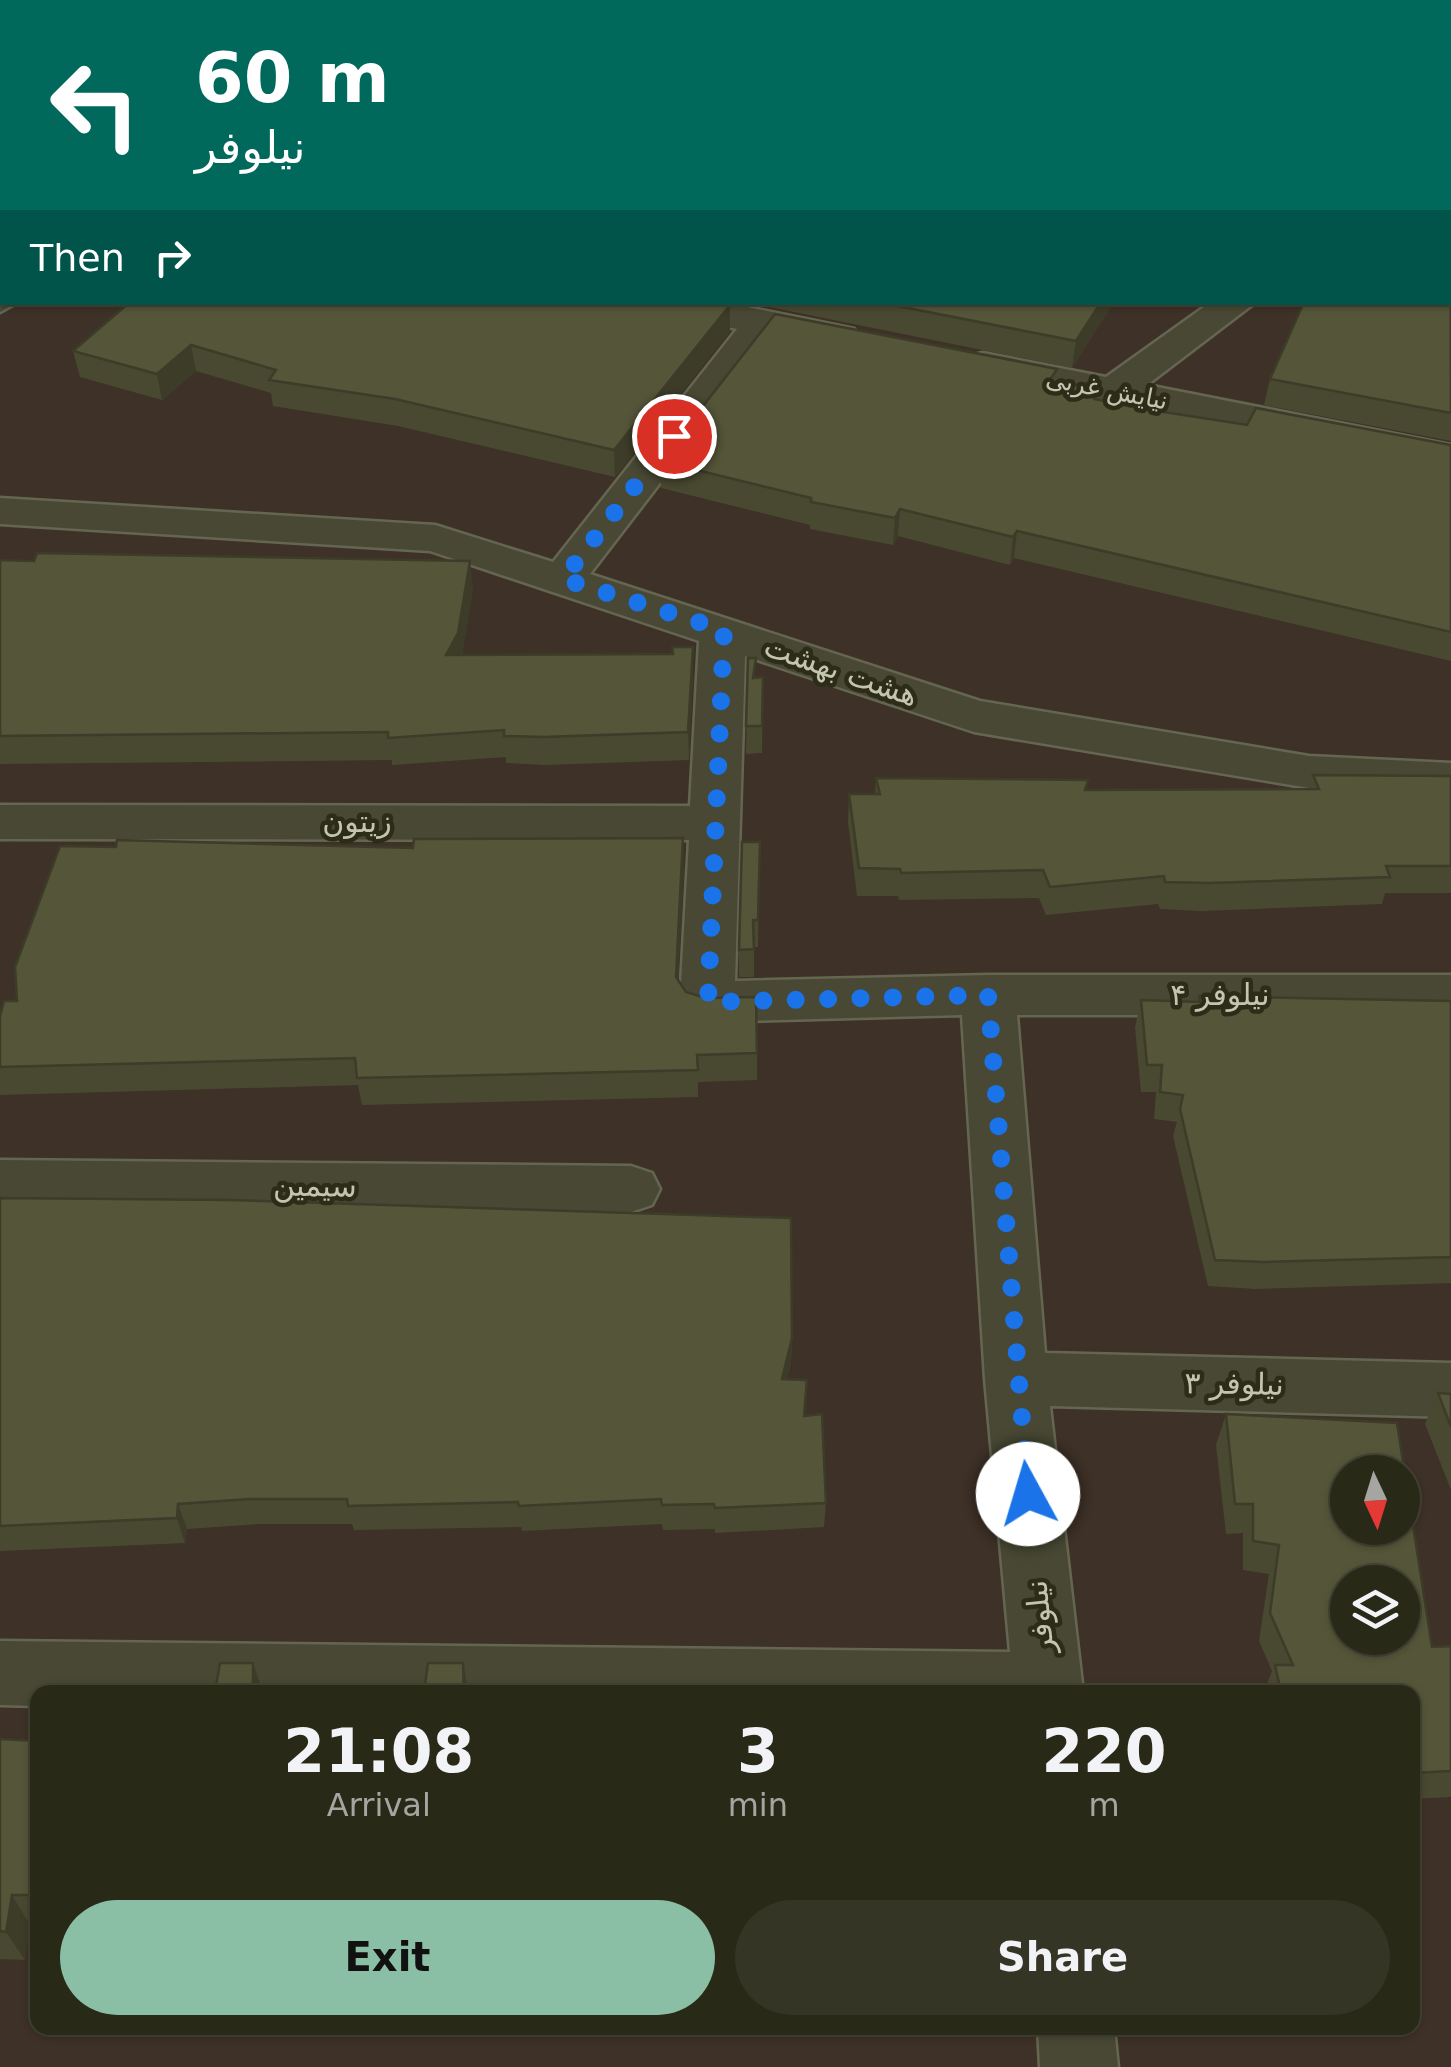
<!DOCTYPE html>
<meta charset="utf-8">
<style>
body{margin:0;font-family:"DejaVu Sans","Noto Naskh Arabic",sans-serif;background:#353525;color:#f1f3f6;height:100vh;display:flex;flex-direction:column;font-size:38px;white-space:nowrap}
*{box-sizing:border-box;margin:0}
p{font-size:32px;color:#a5a6a2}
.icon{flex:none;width:55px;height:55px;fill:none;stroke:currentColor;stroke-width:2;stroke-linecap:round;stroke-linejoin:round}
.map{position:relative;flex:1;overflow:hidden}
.sheet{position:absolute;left:30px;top:1685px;width:1390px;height:350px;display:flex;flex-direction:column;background:#292918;border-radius:20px;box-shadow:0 2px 8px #0004,0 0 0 2px #454537}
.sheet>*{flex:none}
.top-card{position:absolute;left:0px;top:0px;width:1452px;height:305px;box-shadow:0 2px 8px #0004,0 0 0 2px #454537;background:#00695c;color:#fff;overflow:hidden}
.needle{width:65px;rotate:176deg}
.tools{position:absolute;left:1330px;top:1455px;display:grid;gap:20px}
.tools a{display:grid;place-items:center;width:90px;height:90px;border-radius:50%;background:#292918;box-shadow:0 2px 8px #0004,0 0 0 2px #454537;font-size:50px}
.pin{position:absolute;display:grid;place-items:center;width:85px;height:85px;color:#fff;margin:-42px;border:5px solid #fff;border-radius:50%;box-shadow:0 2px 10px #0007}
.me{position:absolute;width:110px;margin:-55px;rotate:354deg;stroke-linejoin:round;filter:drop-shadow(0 0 8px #0008)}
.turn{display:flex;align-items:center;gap:35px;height:210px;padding:0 30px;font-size:45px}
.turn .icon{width:130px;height:130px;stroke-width:2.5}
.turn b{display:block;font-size:70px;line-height:85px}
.then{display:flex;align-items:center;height:95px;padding:0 30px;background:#0003;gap:20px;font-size:38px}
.eta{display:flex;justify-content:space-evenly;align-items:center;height:170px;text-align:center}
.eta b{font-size:60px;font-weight:600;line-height:70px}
.button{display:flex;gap:20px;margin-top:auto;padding:20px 30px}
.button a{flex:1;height:115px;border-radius:60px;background:#8abfa5;color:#111;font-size:40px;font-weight:600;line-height:115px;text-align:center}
.button a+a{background:#353525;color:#f1f3f6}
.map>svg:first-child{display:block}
.green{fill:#3e3127;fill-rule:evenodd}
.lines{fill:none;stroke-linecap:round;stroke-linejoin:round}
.minor-casing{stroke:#656651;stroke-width:5}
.minor{fill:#484834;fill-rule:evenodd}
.wall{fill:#494931}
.shaded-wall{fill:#3c3c28}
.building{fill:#555539;stroke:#3c3c28;stroke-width:2.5;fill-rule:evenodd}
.route{stroke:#1a73e8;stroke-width:18;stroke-dasharray:0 32.4}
.labels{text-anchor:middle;stroke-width:9;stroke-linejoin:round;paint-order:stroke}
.far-street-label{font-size:25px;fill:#c4c5ae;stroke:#2c2c19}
.street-label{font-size:30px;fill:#c4c5ae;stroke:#2c2c19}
</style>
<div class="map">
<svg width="1451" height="2067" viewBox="0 0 1451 2067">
<rect width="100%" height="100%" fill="#373720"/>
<path class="green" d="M0,0H1451V2067H0ZM2,2H1450V302H2ZM1348,1472H1402V1528H1348ZM1348,1582H1402V1638H1348ZM38,1692H1412V2028H38Z"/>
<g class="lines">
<g class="minor-casing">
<g id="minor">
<polygon points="209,0 260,0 261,2 211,2"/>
<polygon points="864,0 912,0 913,2 866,2"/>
<rect x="1450" y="75" width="1" height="20"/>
<polygon points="2,285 2,302 18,302 0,312"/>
<polygon points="641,302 723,302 854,329 860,337 854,345 840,349 773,336 590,574 980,701 1309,756 1451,763 1451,795 1309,788 974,732 745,656 735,981 988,975 1451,975 1451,1015 1017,1015 1045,1353 1451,1363 1451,1417 1050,1406 1083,1692 38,1692 38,1706 0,1705 0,1641 1010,1652 985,1379 962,1015 707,1022 688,1016 680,1002 689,840 0,839 0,805 690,806 699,641 430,551 0,524 0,498 435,525 553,562 737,329 646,310"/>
<polygon points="1211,302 1256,302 1147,385 1451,445 1451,471 983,377 969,374 963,365 969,356 983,353 1106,377"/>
<polygon points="0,1160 631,1166 652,1173 660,1189 652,1205 631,1212 0,1206"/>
<polygon points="1038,2028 1114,2028 1118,2067 1040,2067"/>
</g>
</g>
<use href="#minor" class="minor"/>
</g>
<g class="wall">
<polygon points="1451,93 1451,441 1264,405 1270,379"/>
<polygon points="744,302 1114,302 1072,368"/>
<polygon points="730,305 730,331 615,477 398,426 273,406 271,393 196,371 162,400 80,377 73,351"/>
<polygon points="1057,369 1055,382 1095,399 1151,410 1247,425 1451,445 1451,661 1014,558 1010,565 898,536 893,545 810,529 810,525 661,488 660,461"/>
<polygon points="0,560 473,589 462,655 672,654 672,647 693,647 693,674 689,760 545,765 506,763 506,757 392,765 392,760 0,764"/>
<polygon points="748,658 756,678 763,677 762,753 746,754"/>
<polygon points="1313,775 1451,776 1451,893 1385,893 1382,904 1202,911 1160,909 1158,904 1046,915 1039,898 899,900 898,896 857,896 848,822 849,794 875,794 876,778 1086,790 1309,789"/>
<polygon points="760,842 758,947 754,947 754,977 739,977 739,950"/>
<polygon points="684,866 678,979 686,992 757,1053 757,1080 698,1082 698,1097 362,1105 358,1085 0,1095 0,1016 17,1001"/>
<polygon points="1199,996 1451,1001 1451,1283 1256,1289 1208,1286 1173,1136 1177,1122 1154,1119 1156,1092 1141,1092 1135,1027 1141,1000 1197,1002"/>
<polygon points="0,1198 792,1338 791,1364 787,1379 805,1416 826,1503 824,1527 715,1533 715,1529 663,1530 662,1524 522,1531 521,1527 354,1530 352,1524 258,1524 187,1529 185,1543 0,1551"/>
<polygon points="1438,1393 1451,1394 1451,1490 1425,1424"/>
<polygon points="1226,1414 1432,1647 1451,1646 1451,1797 1412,1799 1412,1692 1264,1692 1272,1671 1259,1641 1269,1574 1243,1570 1243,1533 1226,1534 1216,1445"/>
<polygon points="0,1739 38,1741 38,1925 30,1925 25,1960 0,1959"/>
</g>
<g class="shaded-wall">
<polygon points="1101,302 1114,302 1072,368 1076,341"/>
<polygon points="730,305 730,331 615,477 614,450"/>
<polygon points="191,345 196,371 162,400 157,374"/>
<polygon points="900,509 898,536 893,545 895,518"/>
<polygon points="1017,531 1014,558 1010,565 1013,537"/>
<polygon points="470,561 473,589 461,661 446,655"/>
<polygon points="693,647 693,674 689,760 688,732"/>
<polygon points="683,838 684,866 677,1004 676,977"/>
<polygon points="792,1338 791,1364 781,1405 782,1379"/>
<polygon points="178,1504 187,1529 185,1543 177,1518"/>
<polygon points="253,1663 263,1692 253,1692"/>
<polygon points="463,1663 468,1692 464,1692"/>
<polygon points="12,1895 30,1925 25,1960 6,1932"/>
</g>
<g class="building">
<polygon points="446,0 847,0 861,2 443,2"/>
<polygon points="1450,93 1451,413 1270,379 1304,302 1450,302"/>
<polygon points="130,302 717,302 730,305 614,450 395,399 269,380 276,370 191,345 157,374 73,351"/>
<polygon points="877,302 1101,302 1076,341"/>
<polygon points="775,314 1057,369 1049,381 1096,388 1094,399 1151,410 1247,425 1256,408 1451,445 1451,632 1017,531 1013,537 900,509 895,518 811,502 811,498 660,461"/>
<polygon points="37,553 470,561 458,633 446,655 673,654 672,647 693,647 688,732 543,737 504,736 504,730 388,738 388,732 0,736 0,560 34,561"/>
<polygon points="748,658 756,658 753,678 763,677 762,726 746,726"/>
<polygon points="1313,775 1451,776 1451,866 1386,866 1390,877 1208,883 1165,882 1164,876 1050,887 1043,870 901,873 900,869 859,868 849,794 880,794 876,778 1088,780 1085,790 1319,789"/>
<polygon points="683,838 676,977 686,992 706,998 756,997 757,1053 697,1055 698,1070 357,1078 355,1058 0,1067 0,1016 4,1001 17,1001 15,967 60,846 116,847 117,840 413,848 414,839"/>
<polygon points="742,842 760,842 758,920 753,920 754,949 739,950"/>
<polygon points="1199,996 1451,1001 1451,1257 1264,1262 1215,1260 1180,1109 1183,1095 1160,1092 1162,1065 1147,1065 1141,1000 1200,1002"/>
<polygon points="0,1198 231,1200 791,1218 792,1338 782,1379 807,1380 804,1416 822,1414 826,1503 715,1508 714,1504 662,1505 661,1499 519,1506 518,1502 348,1506 347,1499 250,1499 178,1504 177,1518 0,1526"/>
<polygon points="1438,1393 1451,1394 1451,1427"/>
<path d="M1226,1414L1397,1423L1432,1647L1451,1646V1771L1412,1773V1692H1281L1275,1665H1293L1270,1613L1279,1545L1253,1541V1504H1235ZM1348,1472H1402V1528H1348ZM1348,1582H1402V1638H1348Z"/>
<polygon points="220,1663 253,1663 253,1692 215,1692"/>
<polygon points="428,1663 463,1663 464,1692 424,1692"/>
<polygon points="0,1739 38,1741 38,1895 12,1895 6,1932 0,1931"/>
</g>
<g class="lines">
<polyline class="route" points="674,436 563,579 724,630 708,1002 988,995 1028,1494"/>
</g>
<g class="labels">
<g class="far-street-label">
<text transform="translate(1107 389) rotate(11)" y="9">نیایش غربی</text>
</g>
<g class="street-label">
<text transform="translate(841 671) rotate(19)" y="10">هشت بهشت</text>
<text x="357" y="832">زیتون</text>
<text x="1220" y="1005">نیلوفر ۴</text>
<text transform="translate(315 1186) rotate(1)" y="10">سیمین</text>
<text transform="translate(1234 1384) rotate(1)" y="10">نیلوفر ۳</text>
<text transform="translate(1040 1617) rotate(-96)" y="10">نیلوفر</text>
</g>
</g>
</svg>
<div class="tools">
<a><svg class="needle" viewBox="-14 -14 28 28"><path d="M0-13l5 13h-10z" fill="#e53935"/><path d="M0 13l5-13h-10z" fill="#a5a6a2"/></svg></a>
<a><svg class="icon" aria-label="layers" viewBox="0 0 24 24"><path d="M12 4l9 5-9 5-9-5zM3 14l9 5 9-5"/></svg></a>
</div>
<div class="pin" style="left:674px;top:436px;background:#d93025"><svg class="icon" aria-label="arrive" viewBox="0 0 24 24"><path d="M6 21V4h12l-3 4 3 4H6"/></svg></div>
<svg class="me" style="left:1028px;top:1494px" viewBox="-20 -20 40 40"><circle r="19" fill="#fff"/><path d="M0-13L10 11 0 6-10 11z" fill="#1a73e8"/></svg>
<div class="top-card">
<div class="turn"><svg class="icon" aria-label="left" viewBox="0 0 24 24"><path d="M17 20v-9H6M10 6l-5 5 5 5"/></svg><div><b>60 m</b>نیلوفر</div></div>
<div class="then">Then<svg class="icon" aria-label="right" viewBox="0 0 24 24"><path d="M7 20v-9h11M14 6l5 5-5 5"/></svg></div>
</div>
<section class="sheet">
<div class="eta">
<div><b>21:08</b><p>Arrival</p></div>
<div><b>3</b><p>min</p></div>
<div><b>220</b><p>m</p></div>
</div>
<div class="button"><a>Exit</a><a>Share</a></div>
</section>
</div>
